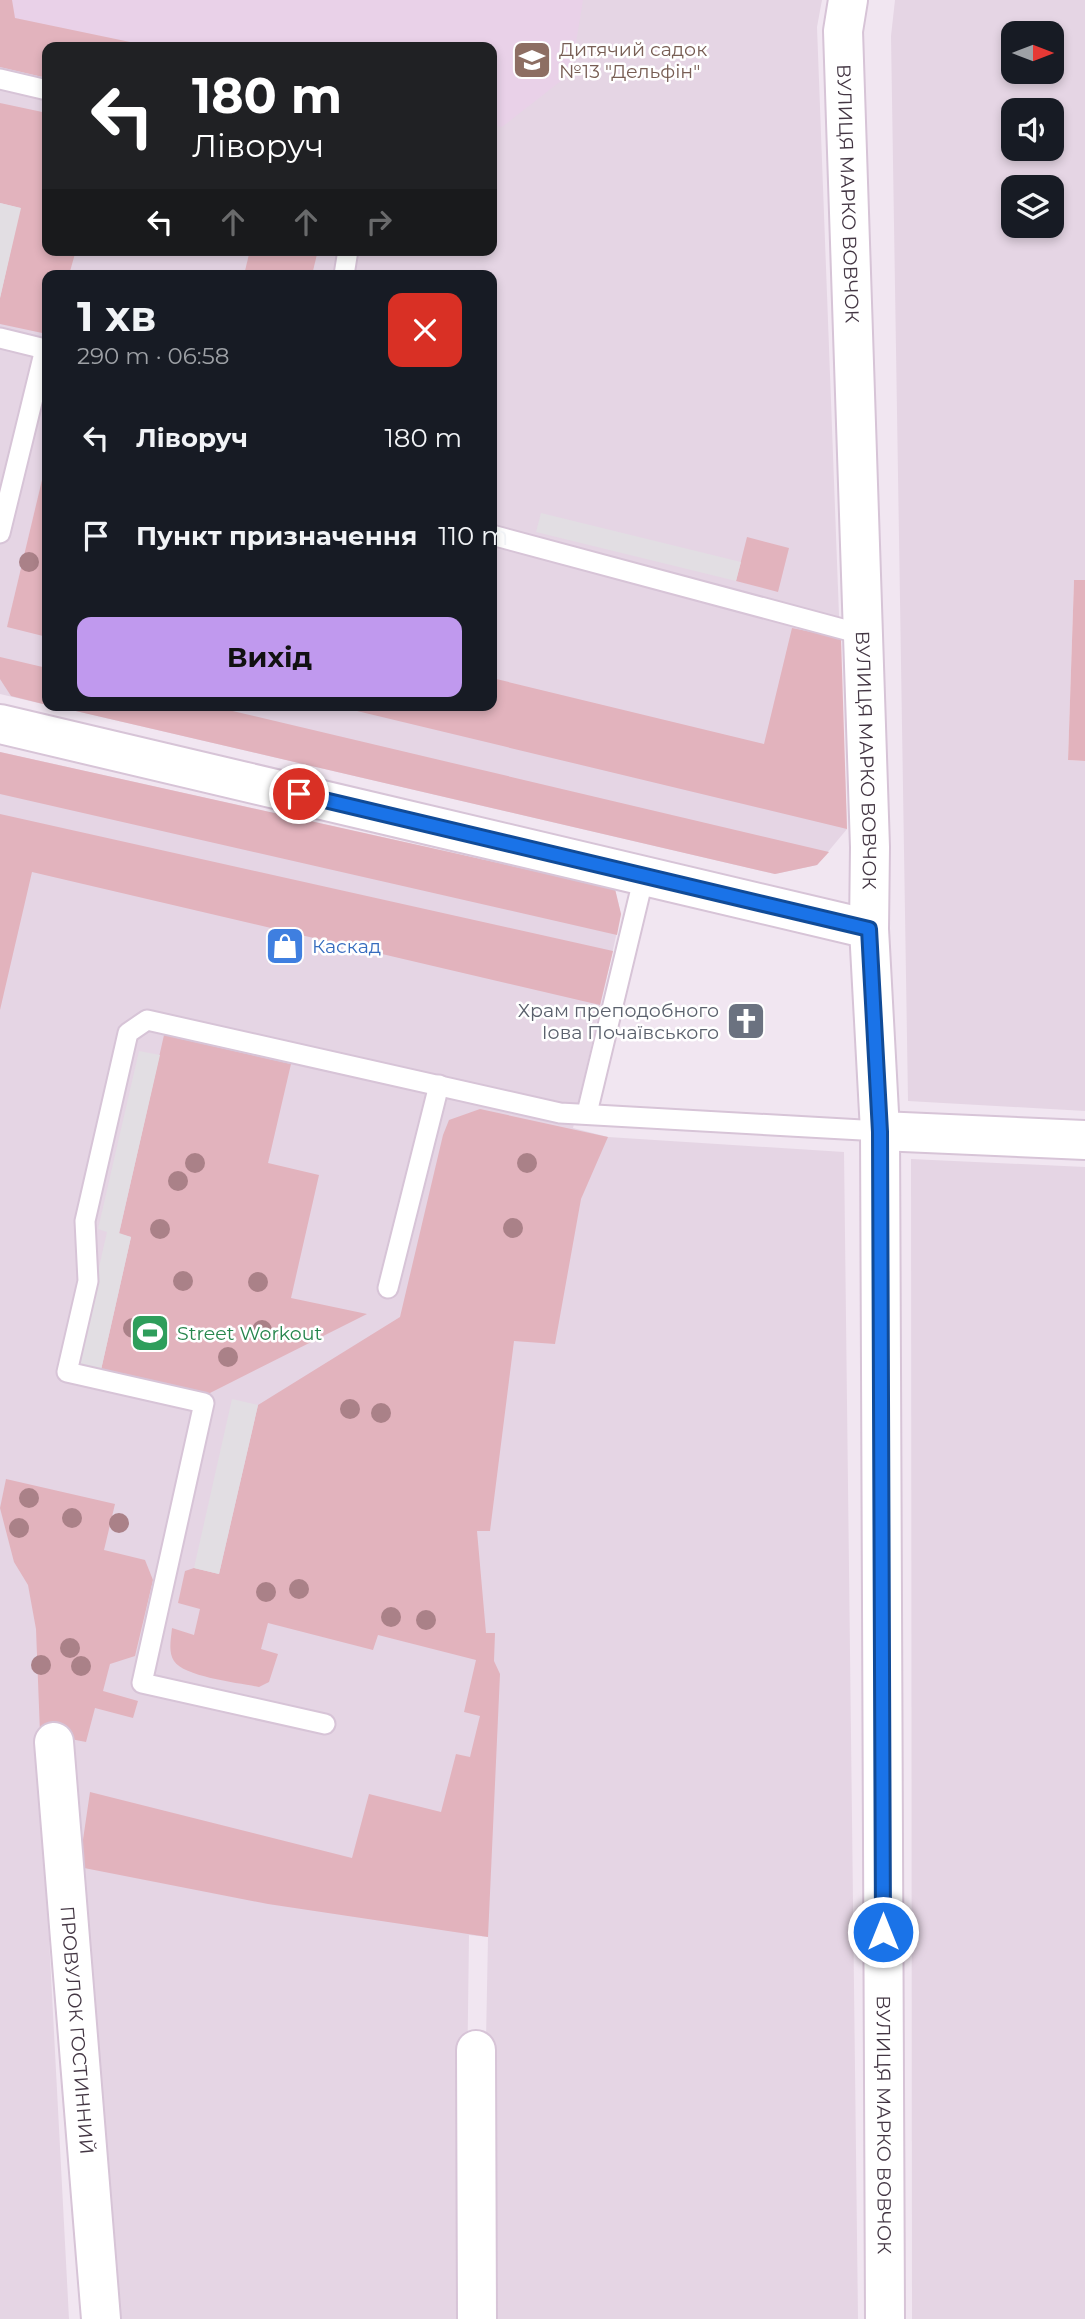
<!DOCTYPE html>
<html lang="uk">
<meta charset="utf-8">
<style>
body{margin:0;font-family:Montserrat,sans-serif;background:#242831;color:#f1f3f6;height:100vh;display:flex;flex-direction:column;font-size:26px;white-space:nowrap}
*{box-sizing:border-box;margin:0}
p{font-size:23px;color:#9ea1a6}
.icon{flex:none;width:38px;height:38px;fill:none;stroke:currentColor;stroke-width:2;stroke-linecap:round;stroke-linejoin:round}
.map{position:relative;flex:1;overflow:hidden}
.side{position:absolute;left:42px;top:270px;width:455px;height:441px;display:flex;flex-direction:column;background:#171b24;border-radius:14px;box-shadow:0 4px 10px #0003}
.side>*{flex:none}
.guide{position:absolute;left:42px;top:42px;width:455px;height:214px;border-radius:14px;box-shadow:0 4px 10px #0003;background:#202124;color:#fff;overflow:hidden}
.needle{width:46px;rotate:90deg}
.controls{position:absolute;left:1001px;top:21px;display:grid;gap:14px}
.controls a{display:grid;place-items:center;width:63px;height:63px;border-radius:14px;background:#171b24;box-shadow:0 4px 10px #0003;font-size:35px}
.pin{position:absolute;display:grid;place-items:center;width:60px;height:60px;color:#fff;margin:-30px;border:4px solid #fff;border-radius:50%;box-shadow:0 2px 7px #0007}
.me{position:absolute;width:77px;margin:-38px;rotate:0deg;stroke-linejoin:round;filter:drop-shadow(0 0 5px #0008)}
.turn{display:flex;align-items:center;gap:24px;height:147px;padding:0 35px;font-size:32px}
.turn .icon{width:91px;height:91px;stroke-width:2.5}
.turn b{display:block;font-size:49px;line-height:60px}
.lanes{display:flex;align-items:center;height:66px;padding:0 35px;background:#0003;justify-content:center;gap:35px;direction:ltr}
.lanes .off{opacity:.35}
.round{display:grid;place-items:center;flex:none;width:74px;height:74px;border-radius:14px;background:#242831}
.summary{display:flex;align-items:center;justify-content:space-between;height:119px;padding:0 35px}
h1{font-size:42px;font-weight:700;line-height:52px}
.cta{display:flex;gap:14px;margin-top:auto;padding:14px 35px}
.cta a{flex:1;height:80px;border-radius:14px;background:#c099ee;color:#111;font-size:28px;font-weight:700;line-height:80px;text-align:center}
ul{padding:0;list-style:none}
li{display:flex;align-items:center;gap:21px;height:98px;padding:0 35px}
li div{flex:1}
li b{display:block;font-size:26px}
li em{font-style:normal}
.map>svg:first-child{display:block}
.residential{fill:#e5d5e4;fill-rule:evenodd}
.education{fill:#e9d1e8}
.green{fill:#e2b3bd}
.parking{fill:#e2dee3}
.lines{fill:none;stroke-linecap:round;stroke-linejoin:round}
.service-casing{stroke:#d7c4d7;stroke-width:23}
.minor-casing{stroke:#d7c4d7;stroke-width:42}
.service{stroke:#fff;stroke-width:19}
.minor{stroke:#fff;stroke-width:38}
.tree{fill:#aa8188}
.route-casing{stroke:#114b97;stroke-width:18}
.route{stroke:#1a73e8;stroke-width:12}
.labels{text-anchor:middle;stroke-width:5;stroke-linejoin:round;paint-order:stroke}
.education-label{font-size:19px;fill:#785e54;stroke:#fff;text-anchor:start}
.street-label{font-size:19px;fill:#433643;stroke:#fff}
.shop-label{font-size:19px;fill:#366cbe;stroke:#fff;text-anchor:start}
.worship-label{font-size:19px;fill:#5b616d;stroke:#fff;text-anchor:end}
.leisure-label{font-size:19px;fill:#27864d;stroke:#fff;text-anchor:start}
</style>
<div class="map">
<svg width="1085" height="2319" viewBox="0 0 1085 2319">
<rect width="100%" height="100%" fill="#f1e6f1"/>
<g class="residential">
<path d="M0,0H822L817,27L847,829L817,865L775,874L50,705H492V275H47V705L0,694ZM47,47H492V250H47Z"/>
<path d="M895,0H1085V580H1074L1068,760L1085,761V1111L908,1101L891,36ZM1013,33H1052V72H1013ZM1013,110H1052V149H1013ZM1013,187H1052V226H1013Z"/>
<polygon points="0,752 615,889 621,914 573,1128 608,1137 844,1152 858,2319 487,2319 483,2194 488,1937 469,1935 464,2319 115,2319 45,1861 69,2319 0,2319"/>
<polygon points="911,1159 1085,1167 1085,2319 912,2319"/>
</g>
<polygon class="education" points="12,0 583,0 571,73 502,127 492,124 492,47 154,47 14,18"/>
<g class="green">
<polygon points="0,0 12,0 15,18 154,47 47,47 47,78 0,67"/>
<polygon points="0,103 47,113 47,250 76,250 69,275 47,275 47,334 0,324 0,298 20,208 0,203"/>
<polygon points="250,250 318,250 312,275 244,275"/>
<polygon points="47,459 47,637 7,627"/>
<polygon points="747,537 789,548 778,592 736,581"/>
<polygon points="1074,580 1085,580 1085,761 1068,760"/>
<polygon points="792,628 841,638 847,829 332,705 492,705 492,678 764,744"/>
<polygon points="0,657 47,668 47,705 11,696 0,679"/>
<polygon points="50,705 207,705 829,852 817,865 775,874"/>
<polygon points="0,752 615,889 621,914 617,935 0,794"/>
<polygon points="0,814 613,951 600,1005 32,872 0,1010"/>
<polygon points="164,1035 291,1064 268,1163 319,1175 291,1298 367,1314 208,1394 101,1370 131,1237 119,1234"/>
<path d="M480,1109L608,1137L581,1199L555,1344L514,1341L490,1531H477L486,1633H495L494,1661L500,1674L488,1937L268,1904L79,1867L90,1792L352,1858L369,1794L441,1812L456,1754L470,1757L480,1716L464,1712L476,1660L378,1635L373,1650L268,1623L261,1649L278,1654L269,1682L259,1687C240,1683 184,1677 174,1661C168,1652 171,1639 172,1628L194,1635L200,1609L178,1603L185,1571L194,1568L219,1574L258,1405L400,1317L443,1135L449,1120Z"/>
<polygon points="6,1479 115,1504 104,1550 145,1560 153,1580 135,1656 110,1664 103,1691 138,1701 133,1718 95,1708 86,1742 40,1733 36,1629 28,1585 14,1562 0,1508"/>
</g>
<g class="parking">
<polygon points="0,203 21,208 0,298"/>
<polygon points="541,513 741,562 736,581 536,532"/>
<polygon points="139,1051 160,1055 119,1233 131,1237 101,1370 77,1364 107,1232 98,1229"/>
<polygon points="232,1399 258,1405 219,1574 194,1568"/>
</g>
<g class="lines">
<g class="service-casing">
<g id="service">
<polyline points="0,79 47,90"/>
<polyline points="344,275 348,250"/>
<polyline points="0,338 45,349 0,533"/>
<polyline points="492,535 861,634"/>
<polyline points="587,1113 644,876"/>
<polyline points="388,1288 439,1085"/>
<polyline points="325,1724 142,1683 204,1403 67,1372 88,1281 85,1221 128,1033 147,1020 560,1113 880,1131"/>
</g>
</g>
<g class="minor-casing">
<g id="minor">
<path id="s1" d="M848,0L843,31L870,847L869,929L880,1131L885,2319"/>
<polyline points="0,724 869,929"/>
<polyline points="880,1131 1085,1140"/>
<path id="s2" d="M54,1742L101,2319"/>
<polyline points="476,2050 477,2319"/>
</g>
</g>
<use href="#service" class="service"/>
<use href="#minor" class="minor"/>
</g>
<g class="tree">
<circle cx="29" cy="562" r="10"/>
<circle cx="195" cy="1163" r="10"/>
<circle cx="527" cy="1163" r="10"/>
<circle cx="178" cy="1181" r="10"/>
<circle cx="513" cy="1228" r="10"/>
<circle cx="160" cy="1229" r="10"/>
<circle cx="183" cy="1281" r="10"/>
<circle cx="258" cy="1282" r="10"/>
<circle cx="133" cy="1328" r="10"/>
<circle cx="262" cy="1330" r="10"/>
<circle cx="228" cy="1357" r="10"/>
<circle cx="350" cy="1409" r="10"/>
<circle cx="381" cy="1413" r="10"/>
<circle cx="29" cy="1498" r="10"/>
<circle cx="72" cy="1518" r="10"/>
<circle cx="119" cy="1523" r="10"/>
<circle cx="19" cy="1528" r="10"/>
<circle cx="299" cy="1589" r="10"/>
<circle cx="266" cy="1592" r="10"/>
<circle cx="391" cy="1617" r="10"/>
<circle cx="426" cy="1620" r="10"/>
<circle cx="70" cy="1648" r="10"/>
<circle cx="41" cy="1665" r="10"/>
<circle cx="81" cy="1666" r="10"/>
</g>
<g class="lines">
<g class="route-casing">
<polyline id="route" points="299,794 869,929 880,1132 883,1932"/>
</g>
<use href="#route" class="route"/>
</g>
<defs>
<g id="school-square" transform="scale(2.0125)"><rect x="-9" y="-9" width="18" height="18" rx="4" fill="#8d6e63" stroke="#fff"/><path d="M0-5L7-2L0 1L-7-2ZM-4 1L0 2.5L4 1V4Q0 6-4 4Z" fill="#fff"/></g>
<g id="shop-square" transform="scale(2.0125)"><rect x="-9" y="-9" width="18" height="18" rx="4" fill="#3f7fe0" stroke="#fff"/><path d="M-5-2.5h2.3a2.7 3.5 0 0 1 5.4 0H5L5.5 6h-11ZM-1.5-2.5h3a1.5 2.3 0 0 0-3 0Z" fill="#fff"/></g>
<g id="church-square" transform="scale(2.0125)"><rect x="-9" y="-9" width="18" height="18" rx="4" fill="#6b7280" stroke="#fff"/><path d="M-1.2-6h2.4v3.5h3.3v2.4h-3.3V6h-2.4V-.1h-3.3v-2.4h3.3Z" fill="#fff"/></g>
<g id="stadium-square" transform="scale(2.0125)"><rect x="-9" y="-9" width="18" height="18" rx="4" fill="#2e9e5b" stroke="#fff"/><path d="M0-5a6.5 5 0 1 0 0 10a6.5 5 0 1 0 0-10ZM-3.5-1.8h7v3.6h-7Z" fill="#fff"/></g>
</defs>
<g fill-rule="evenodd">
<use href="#school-square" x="532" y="60"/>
<use href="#shop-square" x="285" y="946"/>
<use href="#church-square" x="746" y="1021"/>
<use href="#stadium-square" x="150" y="1333"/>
</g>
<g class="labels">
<g class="education-label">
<text x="559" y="56">Дитячий садок<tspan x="559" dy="22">№13 "Дельфін"</tspan></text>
</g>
<g class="street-label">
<text dy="7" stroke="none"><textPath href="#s1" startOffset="194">ВУЛИЦЯ МАРКО ВОВЧОК</textPath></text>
<text dy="7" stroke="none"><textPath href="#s1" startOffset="761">ВУЛИЦЯ МАРКО ВОВЧОК</textPath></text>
<text dy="7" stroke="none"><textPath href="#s2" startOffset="289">ПРОВУЛОК ГОСТИННИЙ</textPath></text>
<text dy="7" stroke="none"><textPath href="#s1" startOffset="2126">ВУЛИЦЯ МАРКО ВОВЧОК</textPath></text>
</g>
<g class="shop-label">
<text x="312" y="953">Каскад</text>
</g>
<g class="worship-label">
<text x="719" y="1017">Храм преподобного<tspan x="719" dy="22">Іова Почаївського</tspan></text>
</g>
<g class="leisure-label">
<text x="177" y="1340">Street Workout</text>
</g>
</g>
</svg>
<div class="controls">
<a><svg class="needle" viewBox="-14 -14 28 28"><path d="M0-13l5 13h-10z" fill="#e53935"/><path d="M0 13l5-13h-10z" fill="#9ea1a6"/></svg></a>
<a><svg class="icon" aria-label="sound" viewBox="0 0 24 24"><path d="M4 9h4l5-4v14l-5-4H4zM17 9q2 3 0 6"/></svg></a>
<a><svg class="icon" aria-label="layers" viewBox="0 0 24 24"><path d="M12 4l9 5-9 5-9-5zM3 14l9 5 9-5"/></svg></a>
</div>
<div class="pin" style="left:299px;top:794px;background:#d93025"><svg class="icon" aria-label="arrive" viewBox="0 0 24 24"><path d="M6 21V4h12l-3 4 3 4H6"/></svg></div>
<svg class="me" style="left:883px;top:1932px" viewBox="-20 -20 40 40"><circle r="17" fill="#1a73e8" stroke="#fff" stroke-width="3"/><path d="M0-11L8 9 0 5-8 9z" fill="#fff"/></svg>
<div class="guide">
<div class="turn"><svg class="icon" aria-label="left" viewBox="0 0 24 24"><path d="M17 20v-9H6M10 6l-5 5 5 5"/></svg><div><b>180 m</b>Ліворуч</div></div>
<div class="lanes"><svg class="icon" aria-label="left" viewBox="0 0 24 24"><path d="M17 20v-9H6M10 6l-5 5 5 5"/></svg><svg class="icon off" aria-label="ahead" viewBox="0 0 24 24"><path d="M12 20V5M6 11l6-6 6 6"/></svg><svg class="icon off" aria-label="ahead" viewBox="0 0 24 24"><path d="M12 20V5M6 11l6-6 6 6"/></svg><svg class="icon off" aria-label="right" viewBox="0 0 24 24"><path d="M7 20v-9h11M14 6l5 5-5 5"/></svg></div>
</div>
<section class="side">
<div class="summary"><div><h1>1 хв</h1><p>290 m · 06:58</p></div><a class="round" style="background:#d93025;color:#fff"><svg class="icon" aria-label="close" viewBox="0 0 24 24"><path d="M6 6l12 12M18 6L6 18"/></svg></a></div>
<ul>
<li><svg class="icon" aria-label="left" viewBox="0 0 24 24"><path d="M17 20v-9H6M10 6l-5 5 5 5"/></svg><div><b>Ліворуч</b></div><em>180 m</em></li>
<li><svg class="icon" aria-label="arrive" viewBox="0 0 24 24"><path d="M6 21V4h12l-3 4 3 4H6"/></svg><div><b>Пункт призначення</b></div><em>110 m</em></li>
</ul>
<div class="cta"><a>Вихід</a></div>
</section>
</div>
